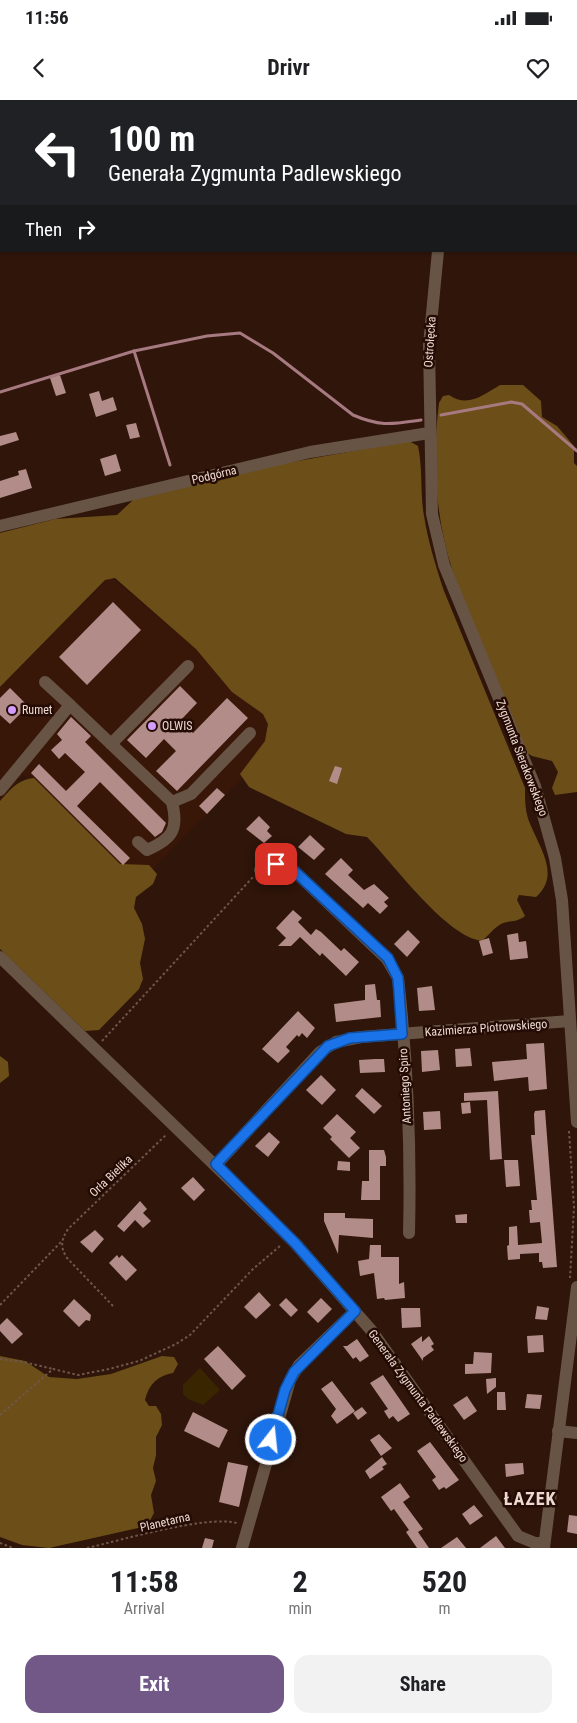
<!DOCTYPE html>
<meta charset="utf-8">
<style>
body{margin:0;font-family:"Roboto Condensed",sans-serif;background:#f2f2f2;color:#202124;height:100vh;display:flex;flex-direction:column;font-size:19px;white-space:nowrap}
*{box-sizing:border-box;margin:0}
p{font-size:16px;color:#757577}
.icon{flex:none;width:28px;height:28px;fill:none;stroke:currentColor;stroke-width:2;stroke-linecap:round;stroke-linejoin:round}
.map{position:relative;height:1448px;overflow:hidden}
.side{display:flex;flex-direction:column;background:#fff;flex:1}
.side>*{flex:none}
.top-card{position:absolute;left:0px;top:0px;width:578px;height:152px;box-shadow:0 1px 4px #0004;background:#202124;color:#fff;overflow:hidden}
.pin{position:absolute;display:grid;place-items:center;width:42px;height:42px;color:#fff;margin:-21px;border-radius:10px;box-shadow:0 2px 8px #0006}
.me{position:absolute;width:55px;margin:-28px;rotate:16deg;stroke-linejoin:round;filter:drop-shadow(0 0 4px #0008)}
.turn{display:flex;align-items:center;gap:18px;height:105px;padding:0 25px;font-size:22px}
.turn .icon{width:65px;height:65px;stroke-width:2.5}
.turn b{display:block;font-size:35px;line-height:42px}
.then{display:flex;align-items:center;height:48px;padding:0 25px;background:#0003;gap:10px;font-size:19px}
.eta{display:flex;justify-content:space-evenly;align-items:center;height:85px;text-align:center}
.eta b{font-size:30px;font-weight:700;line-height:35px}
.button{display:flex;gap:10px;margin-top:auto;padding:10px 25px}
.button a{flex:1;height:58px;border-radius:15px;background:#715886;color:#fff;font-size:20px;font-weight:700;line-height:58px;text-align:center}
.button a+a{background:#f2f2f2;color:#202124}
.status{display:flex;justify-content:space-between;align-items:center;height:35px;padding:0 25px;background:#fff;direction:ltr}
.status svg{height:14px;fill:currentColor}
header{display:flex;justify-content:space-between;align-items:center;height:65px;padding:0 25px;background:#fff;font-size:22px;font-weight:700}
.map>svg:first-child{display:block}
.built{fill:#381709}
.green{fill:#392600}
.forest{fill:#6c4f18}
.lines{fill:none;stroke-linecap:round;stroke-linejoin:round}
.stream{stroke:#a77980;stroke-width:3}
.building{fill:#b28c89}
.path{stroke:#6f574d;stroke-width:2;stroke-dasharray:2.5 2.5;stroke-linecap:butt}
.minor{stroke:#675444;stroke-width:12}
.route-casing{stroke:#114b97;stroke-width:12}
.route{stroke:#1a73e8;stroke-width:9}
.poi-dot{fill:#d39cfd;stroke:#240b03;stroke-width:2}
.labels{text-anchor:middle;stroke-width:5;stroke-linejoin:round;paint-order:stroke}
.street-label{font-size:12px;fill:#ecdad2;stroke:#240b03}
.poi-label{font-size:12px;fill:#ecdad2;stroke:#240b03;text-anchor:start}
.district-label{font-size:18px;font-weight:bold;letter-spacing:1px;fill:#ecdad2;stroke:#240b03}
</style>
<div class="status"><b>11:56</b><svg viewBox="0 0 49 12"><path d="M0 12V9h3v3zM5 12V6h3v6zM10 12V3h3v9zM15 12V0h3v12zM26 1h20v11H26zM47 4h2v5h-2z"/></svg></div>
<header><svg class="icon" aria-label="back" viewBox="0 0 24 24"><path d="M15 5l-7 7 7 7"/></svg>Drivr<svg class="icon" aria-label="heart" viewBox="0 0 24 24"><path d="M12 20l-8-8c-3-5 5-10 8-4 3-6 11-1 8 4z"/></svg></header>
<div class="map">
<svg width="577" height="1448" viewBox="0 0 577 1448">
<rect width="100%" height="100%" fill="#2f150a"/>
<polygon class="built" points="110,476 292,627 139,783 23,675 0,702 0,588"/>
<polygon class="green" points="200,1268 220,1290 203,1305 188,1299 183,1294 183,1285"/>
<g class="forest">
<path d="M500,285H523L541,301L542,317L557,326L574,346V363L577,366V692L555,695L552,688L558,672L552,661L532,656L524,651L453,472C435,417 432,360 439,303L443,296L449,295C468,308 483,295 500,285Z"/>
<path d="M409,341L418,346C423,369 420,393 424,416C428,441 436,467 444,491L525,688C525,702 525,713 531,726C541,750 560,776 536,797L519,795L517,800L525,816C515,824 507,819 498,826C492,830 488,836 482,841C445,836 394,764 367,737L346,734L249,687L240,674L265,641L268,624L263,614L232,592L196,549L115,478L105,480L0,587V433L55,419L117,415L133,400L281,364Z"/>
<path d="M34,678L120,764L149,765L157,774L153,784L136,797L134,808L142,824L145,839L140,863L143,879L139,889L99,930L85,931L0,849V701C11,689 17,680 34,678Z"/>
<polygon points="0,956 8,962 9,976 0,983"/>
<path d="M0,1256L25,1261L49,1277L77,1279L111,1274L162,1256L174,1257L178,1264L173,1273C157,1276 149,1284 145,1300L149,1306H156L161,1314L162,1325L156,1337V1355L153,1368L156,1381L151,1395L154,1413L147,1426L49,1448L22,1445L0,1437Z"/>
</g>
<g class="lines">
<g class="stream">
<polyline points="134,251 170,365"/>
<path d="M0,292L134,251L207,236L240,233L273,253L353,315C381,327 392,324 421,320"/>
<polyline points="441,315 511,302 522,304 577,351"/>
</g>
</g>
<g class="building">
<polygon points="60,275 66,293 56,296 50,278"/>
<polygon points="99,291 102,301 113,297 117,310 96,317 89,294"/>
<polygon points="136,323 140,337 130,339 126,325"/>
<polygon points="16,332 19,340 0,346 0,336"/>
<polygon points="116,354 121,371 105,376 100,359"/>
<polygon points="26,369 32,388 0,398 0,381 19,375 18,371"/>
<polygon points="113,502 141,530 87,585 59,557"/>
<polygon points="180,586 197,603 180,621 193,633 227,598 248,618 177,691 156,671 176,651 164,639 146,658 127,640"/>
<polygon points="10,588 28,606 10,624 0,615 0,598"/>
<polygon points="71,617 91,636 85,642 166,723 162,732 155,737 100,682 77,706 130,758 123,765 31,673 39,664 66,691 85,672 65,653 59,659 51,650 62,640 57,634"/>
<polygon points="335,666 342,668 337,684 329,681"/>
<polygon points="217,688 225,695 207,714 199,706"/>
<polygon points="259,716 270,727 267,731 272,736 264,743 246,729"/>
<polygon points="310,735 325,749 314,760 298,747"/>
<polygon points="341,758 353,770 348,775 364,790 374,784 389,798 384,802 388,806 380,814 368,803 363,808 325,774"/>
<polygon points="293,810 302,818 298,822 311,835 316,829 321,832 341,851 344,848 359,862 346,876 322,853 320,856 300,837 291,846 278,846 286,838 276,828"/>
<polygon points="408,830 420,842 407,857 394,844"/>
<polygon points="518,833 519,842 526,841 528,858 510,860 507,835"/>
<polygon points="489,838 493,853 483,856 479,841"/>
<polygon points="375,884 377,900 380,900 381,917 336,922 334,904 365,900 365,885"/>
<polygon points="432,886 435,910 419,911 417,888"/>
<polygon points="298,911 315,928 307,938 302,933 299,937 297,935 286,947 290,951 278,963 262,949"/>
<polygon points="544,943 547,989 529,991 528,977 494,981 492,962 527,959 526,944"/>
<polygon points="470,948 472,966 456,967 455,949"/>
<polygon points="438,950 440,970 422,972 421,951"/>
<polygon points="375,959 384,959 385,972 360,973 359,960"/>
<polygon points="321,975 336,990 322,1005 306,990"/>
<polygon points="362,988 382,1006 374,1014 355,996"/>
<polygon points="498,991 502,1059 490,1060 487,1000 464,1001 464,993"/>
<polygon points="470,1002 471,1013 462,1014 461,1003"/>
<polygon points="545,1010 557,1167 543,1168 542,1162 539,1162 539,1153 520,1154 520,1159 508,1160 507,1146 509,1145 509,1127 517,1126 518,1145 542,1143 540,1122 530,1123 529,1110 532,1110 531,1100 537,1100 531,1035 535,1035 534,1014 535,1011"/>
<polygon points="440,1011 441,1029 424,1030 423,1012"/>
<polygon points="337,1014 356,1032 350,1038 360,1048 349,1058 330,1039 332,1037 323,1028"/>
<polygon points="269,1032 280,1042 268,1057 255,1046"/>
<polygon points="369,1050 384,1050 386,1057 386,1066 380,1066 380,1100 361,1100 362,1081 369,1081"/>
<polygon points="504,1060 518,1060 520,1086 506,1087"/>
<polygon points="338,1061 350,1062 350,1071 337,1070"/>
<polygon points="193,1077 205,1090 194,1101 181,1088"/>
<polygon points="140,1101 147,1109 143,1113 151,1121 143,1128 135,1120 124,1132 117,1126"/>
<polygon points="324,1113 345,1113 345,1118 373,1119 373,1138 339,1135 338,1154 324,1121"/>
<polygon points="467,1114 467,1123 456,1123 455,1115"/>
<polygon points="95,1130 104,1139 92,1153 80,1142"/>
<polygon points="370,1145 381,1145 381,1157 399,1157 399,1184 404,1182 405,1198 385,1200 384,1198 377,1199 374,1173 360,1176 358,1161 369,1159"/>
<polygon points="117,1155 119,1158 122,1155 137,1170 126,1181 109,1163"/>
<polygon points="259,1192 271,1205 256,1219 244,1207"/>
<polygon points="286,1198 298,1210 291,1217 279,1205"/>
<polygon points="321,1198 332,1209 318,1223 307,1212"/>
<polygon points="74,1199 91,1215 90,1221 86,1220 79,1227 63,1211"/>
<polygon points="537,1206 549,1208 547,1220 535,1219"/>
<polygon points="401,1208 420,1208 421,1227 402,1228"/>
<polygon points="7,1218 23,1234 12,1244 0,1231 0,1225"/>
<polygon points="543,1235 544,1252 528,1253 527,1236"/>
<polygon points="422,1236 422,1242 429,1236 434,1244 431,1246 434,1250 423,1258 423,1261 411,1244"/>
<polygon points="357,1239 369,1256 360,1262 356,1257 353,1259 343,1246 347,1246"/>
<polygon points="218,1246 246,1276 232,1290 204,1259"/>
<polygon points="474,1252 492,1253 491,1273 465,1274 465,1264 473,1264"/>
<polygon points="383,1275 410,1314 398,1322 393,1316 389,1319 384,1311 388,1309 370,1283"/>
<polygon points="496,1278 496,1287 487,1294 486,1279"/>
<polygon points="332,1281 355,1311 337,1324 331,1316 336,1309 321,1289"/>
<polygon points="497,1292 505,1292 506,1310 497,1310"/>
<polygon points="527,1294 542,1295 540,1309 525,1308"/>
<polygon points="467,1296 477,1311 464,1320 453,1305"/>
<polygon points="362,1307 367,1313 358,1320 353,1313"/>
<polygon points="193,1312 228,1330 219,1348 184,1331"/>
<polygon points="379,1334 392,1348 381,1356 370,1340"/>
<polygon points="430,1342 459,1380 446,1389 444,1387 439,1390 432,1380 436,1377 417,1351"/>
<polygon points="382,1357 387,1364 382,1367 384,1369 370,1379 365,1371"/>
<polygon points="228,1362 248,1366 239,1407 219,1402"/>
<polygon points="523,1363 524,1374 506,1377 505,1364"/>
<polygon points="400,1383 410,1397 403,1402 423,1429 418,1432 429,1448 417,1448 406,1432 409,1430 394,1409 391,1411 381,1397"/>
<polygon points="474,1405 483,1416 470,1425 462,1414"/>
<polygon points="569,1415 577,1416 577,1434 567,1432"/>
<polygon points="496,1436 505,1448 480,1448"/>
<polygon points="457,1437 466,1448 441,1448"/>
<polygon points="205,1438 214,1440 212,1448 202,1448"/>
</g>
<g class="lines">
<g class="path">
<polyline points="102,941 253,777"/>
<polyline points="569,1031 574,1107 570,1178"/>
<polyline points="0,1205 61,1142"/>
<path d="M113,1206L67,1158C60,1147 61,1140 68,1129L167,1034"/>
<polyline points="0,1259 24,1262 53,1269"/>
<polyline points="0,1315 53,1269 78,1275 109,1269 139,1261 176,1244 190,1235 253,1169 280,1146"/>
<polyline points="0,1443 13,1448"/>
<path d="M87,1448C122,1440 206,1415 237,1423"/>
</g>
<g class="minor">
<polyline points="432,0 433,1"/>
<polyline points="438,151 429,245 432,414 444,465 535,686 555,758 562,800 577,1022"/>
<polyline points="0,426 310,352 429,333"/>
<polyline points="70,605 172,702 191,694 250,633"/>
<polyline points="111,644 188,566"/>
<polyline points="0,690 70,605 45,582"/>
<path d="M138,742L147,750C172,739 179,730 172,702"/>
<path d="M260,770L276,764L290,767L387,859L398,878C407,959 411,1051 409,1133"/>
<polyline points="0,857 295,1143 371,1230 518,1436 535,1443 544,1443"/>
<polyline points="216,1065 320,952 336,942 361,937 570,921"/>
<polyline points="558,1331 577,1333"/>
<polyline points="242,1448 290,1280 299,1265 355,1211"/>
<polyline points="544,1448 577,1187"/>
</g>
</g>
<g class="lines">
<g class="route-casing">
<polyline id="route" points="271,1340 285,1290 294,1272 355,1211 295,1143 216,1064 328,946 350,938 402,934 398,878 388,858 290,767 276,764"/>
</g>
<use href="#route" class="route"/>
</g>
<g class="poi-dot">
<circle cx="12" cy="610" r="5"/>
<circle cx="152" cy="626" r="5"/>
</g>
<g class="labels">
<g class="street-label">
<text transform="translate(430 242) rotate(-86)" y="4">Ostrołęcka</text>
<text transform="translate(214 375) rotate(-13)" y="4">Podgórna</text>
<text transform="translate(522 658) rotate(69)" y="4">Zygmunta Sierakowskiego</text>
<text transform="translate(486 928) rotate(-4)" y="4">Kazimierza Piotrowskiego</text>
<text transform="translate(405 986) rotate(-93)" y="4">Antoniego Spiro</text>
<text transform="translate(111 1076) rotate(-44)" y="4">Orła Bielika</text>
<text transform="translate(418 1296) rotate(54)" y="4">Generała Zygmunta Padlewskiego</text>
<text transform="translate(165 1422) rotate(-13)" y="4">Planetarna</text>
</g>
<g class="poi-label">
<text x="22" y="614">Rumet</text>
<text x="162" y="630">OLWIS</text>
</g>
<g class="district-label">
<text x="530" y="1405">ŁAZEK</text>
</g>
</g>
</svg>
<div class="pin" style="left:276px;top:764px;background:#d93025"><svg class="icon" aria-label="arrive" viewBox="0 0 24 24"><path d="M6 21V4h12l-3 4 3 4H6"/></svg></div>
<svg class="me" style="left:271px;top:1340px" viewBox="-20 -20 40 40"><circle r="17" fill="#1a73e8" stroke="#fff" stroke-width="3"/><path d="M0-11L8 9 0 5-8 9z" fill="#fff"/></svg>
<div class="top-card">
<div class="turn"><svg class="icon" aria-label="left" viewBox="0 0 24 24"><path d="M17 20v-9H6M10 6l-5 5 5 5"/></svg><div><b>100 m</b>Generała Zygmunta Padlewskiego</div></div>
<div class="then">Then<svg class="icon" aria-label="right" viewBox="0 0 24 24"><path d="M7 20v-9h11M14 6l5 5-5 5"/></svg></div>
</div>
</div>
<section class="side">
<div class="eta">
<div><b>11:58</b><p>Arrival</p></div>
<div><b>2</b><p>min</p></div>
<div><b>520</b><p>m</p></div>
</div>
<div class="button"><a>Exit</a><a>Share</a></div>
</section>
